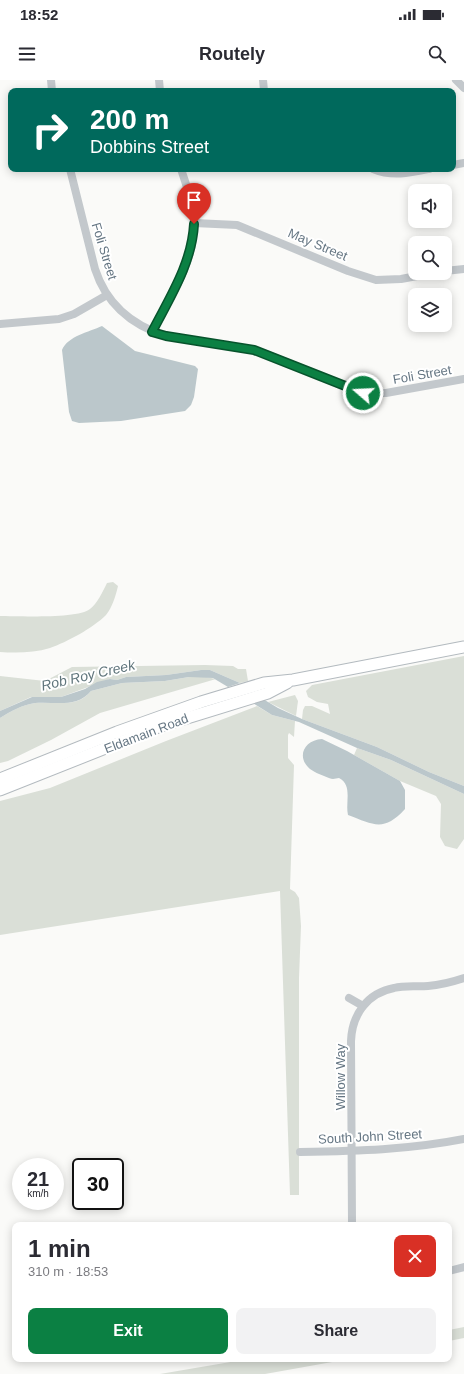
<!DOCTYPE html>
<meta charset="utf-8">
<style>
body{margin:0;font-family:Helvetica,sans-serif;background:#f2f2f3;color:#2b2b33;height:100vh;display:flex;flex-direction:column;font-size:15px;white-space:nowrap}
*{box-sizing:border-box;margin:0}
p{font-size:13px;color:#7c7c81}
.icon{flex:none;width:22px;height:22px;fill:none;stroke:currentColor;stroke-width:2;stroke-linecap:round;stroke-linejoin:round}
.map{position:relative;flex:1;overflow:hidden}
.panel{position:absolute;left:12px;top:1142px;width:440px;height:140px;display:flex;flex-direction:column;background:#fff;border-radius:8px;box-shadow:0 2px 10px #0003}
.panel>*{flex:none}
.guide{position:absolute;left:8px;top:8px;width:448px;height:84px;border-radius:8px;box-shadow:0 2px 10px #0003;background:#00695c;color:#fff;overflow:hidden}
.fabs{position:absolute;left:408px;top:104px;display:grid;gap:8px}
.fabs a{display:grid;place-items:center;width:44px;height:44px;border-radius:8px;background:#fff;box-shadow:0 2px 10px #0003;font-size:20px}
.speed{position:absolute;left:12px;top:1078px;display:flex;gap:8px;font-size:20px;font-weight:700;text-align:center}
.speed>*{display:grid;place-content:center;width:52px;height:52px;border-radius:50%;background:#fff;box-shadow:0 2px 10px #0003;line-height:1}
.speed small{font-size:10px;font-weight:400}
.speed .limit{border:2px solid #111;border-radius:6px;background:#fff;color:#111}
.pin{position:absolute;display:grid;place-items:center;width:34px;height:34px;color:#fff;margin:-41px -17px;border-radius:50% 50% 50% 0;rotate:-45deg;box-shadow:0 0 4px #0007}
.pin .icon{rotate:45deg}
.me{position:absolute;width:44px;margin:-22px;rotate:289deg;stroke-linejoin:round;filter:drop-shadow(0 0 3px #0008)}
.turn{display:flex;align-items:center;gap:14px;height:84px;padding:0 16px;font-size:18px}
.turn .icon{width:52px;height:52px;stroke-width:2.5}
.turn b{display:block;font-size:28px;line-height:34px}
.round{display:grid;place-items:center;flex:none;width:42px;height:42px;border-radius:8px;background:#f2f2f3}
.head{display:flex;align-items:center;justify-content:space-between;height:68px;padding:0 16px}
h1{font-size:24px;font-weight:800;line-height:30px}
.button{display:flex;gap:8px;margin-top:auto;padding:8px 16px}
.button a{flex:1;height:46px;border-radius:8px;background:#0b8043;color:#fff;font-size:16px;font-weight:800;line-height:46px;text-align:center}
.button a+a{background:#f2f2f3;color:#2b2b33}
.status{display:flex;justify-content:space-between;align-items:center;height:28px;padding:0 20px;background:#fff;direction:ltr}
.status svg{height:11px;fill:currentColor}
header{display:flex;justify-content:space-between;align-items:center;height:52px;padding:0 16px;background:#fff;font-size:18px;font-weight:800}
.map>svg:first-child{display:block}
.green{fill:#dadfd7}
.water{fill:#bbc7cb}
.lines{fill:none;stroke-linecap:round;stroke-linejoin:round}
.secondary-casing{stroke:#b3babf;stroke-width:13}
.minor{stroke:#c3c8cc;stroke-width:8}
.secondary{stroke:#fff;stroke-width:11}
.route-casing{stroke:#07532c;stroke-width:10}
.route{stroke:#0b8043;stroke-width:7}
.labels{text-anchor:middle;stroke-width:4;stroke-linejoin:round;paint-order:stroke}
.street-label{font-size:13px;fill:#657683;stroke:#fff}
.water-label{font-size:14px;font-style:italic;fill:#60757c;stroke:#fff}
</style>
<div class="status"><b>18:52</b><svg viewBox="0 0 49 12"><path d="M0 12V9h3v3zM5 12V6h3v6zM10 12V3h3v9zM15 12V0h3v12zM26 1h20v11H26zM47 4h2v5h-2z"/></svg></div>
<header><svg class="icon" aria-label="menu" viewBox="0 0 24 24"><path d="M4 6h16M4 12h16M4 18h16"/></svg>Routely<svg class="icon" aria-label="search" viewBox="0 0 24 24"><circle cx="10" cy="10" r="6"/><path d="M15 15l6 6"/></svg></header>
<div class="map">
<svg width="464" height="1294" viewBox="0 0 464 1294">
<rect width="100%" height="100%" fill="#fafaf8"/>
<g class="green">
<path d="M113,502L118,506C116,515 112,528 106,535C93,548 67,562 50,568C34,573 16,573 0,572V536C17,536 79,539 90,529C97,524 103,511 107,503Z"/>
<polygon points="464,576 464,706 429,692 377,667 302,639 303,630 305,626 312,626 330,634 328,624 317,622 308,617 306,611 312,605"/>
<polygon points="205,585 233,586 238,589 246,589 248,601 240,603 210,590 201,590 166,595 126,597 117,600 110,599 61,617 31,617 0,631 0,596 45,601 72,587"/>
<path d="M189,597H206L216,599L100,633L51,660L8,681L0,683V638C11,631 22,625 35,623C54,621 77,629 91,611L122,603L165,601Z"/>
<polygon points="295,615 298,621 296,636 268,622"/>
<polygon points="257,626 272,635 295,641 294,657 289,653 288,655 288,678 294,685 290,809 295,812 299,818 301,846 299,898 299,1115 290,1115 280,811 0,855 0,721 50,708 166,661"/>
<polygon points="357,668 391,680 464,714 464,759 457,769 445,766 440,757 441,724 436,716 400,701 354,675"/>
<polygon points="464,1247 464,1258 449,1261 449,1250"/>
<polygon points="248,1279 349,1279 265,1294 160,1294"/>
</g>
<g class="water">
<path d="M102,246L135,271L195,286L198,289L194,317L191,325L185,331L121,341L79,343L72,341L69,332L62,270C68,256 89,252 102,246Z"/>
<path d="M201,590H210L240,603L228,607L213,598L189,597L165,601L122,603L91,611C76,629 54,621 35,623C22,625 11,631 0,638V631L32,617H61L85,609L97,602L110,599L117,600L126,597L166,595Z"/>
<polygon points="263,619 278,628 302,639 377,667 429,692 464,706 464,714 391,680 357,668 299,642 272,635 251,622"/>
<path d="M322,659L347,671L400,701L405,710V729C384,752 374,745 348,735C345,723 353,705 339,698C337,698 335,699 333,699C331,699 327,697 324,696C319,694 314,692 310,689C296,677 304,660 322,659Z"/>
</g>
<g class="lines">
<g class="secondary-casing">
<g id="secondary">
<polyline points="0,699 117,652 201,622 264,603 293,600 464,567"/>
<polyline points="0,710 161,646 268,613 287,603"/>
</g>
</g>
<g class="minor">
<polyline points="51,0 52,11"/>
<polyline points="159,0 160,11"/>
<polyline points="263,0 264,11"/>
<polyline points="456,0 464,8"/>
<polyline points="453,85 464,83"/>
<path d="M70,89L95,189C106,223 131,245 166,256L254,270L266,274L363,313H386L464,299"/>
<path d="M373,89C392,97 410,93 429,89"/>
<polyline points="194,143 237,145 348,191 376,200 401,199 433,193"/>
<polyline points="445,191 464,189"/>
<polyline points="0,244 59,239 74,234 107,215"/>
<path d="M152,252C169,219 195,182 194,143C193,124 187,107 181,89"/>
<polyline points="349,918 363,926"/>
<path d="M300,1072C357,1071 408,1070 464,1059"/>
<path d="M352,1145L351,961C352,935 367,913 394,908C405,905 417,907 428,906C440,905 452,902 464,898"/>
<polyline points="449,1191 464,1187"/>
</g>
<use href="#secondary" class="secondary"/>
</g>
<g class="lines">
<g class="route-casing">
<path id="route" d="M194,144C192,183 170,217 152,252L166,256L254,270L363,313"/>
</g>
<use href="#route" class="route"/>
</g>
<g class="labels">
<g class="street-label">
<text transform="translate(318 164) rotate(23)" y="5">May Street</text>
<text transform="translate(105 171) rotate(73)" y="5">Foli Street</text>
<text transform="translate(422 294) rotate(-10)" y="5">Foli Street</text>
<text transform="translate(146 653) rotate(-21)" y="5">Eldamain Road</text>
<text transform="translate(340 997) rotate(-90)" y="5">Willow Way</text>
<text transform="translate(370 1056) rotate(-3)" y="5">South John Street</text>
</g>
<g class="water-label">
<text transform="translate(88 595) rotate(-13)" y="5">Rob Roy Creek</text>
</g>
</g>
</svg>
<div class="fabs">
<a><svg class="icon" aria-label="sound" viewBox="0 0 24 24"><path d="M4 9h4l5-4v14l-5-4H4zM17 9q2 3 0 6"/></svg></a>
<a><svg class="icon" aria-label="search" viewBox="0 0 24 24"><circle cx="10" cy="10" r="6"/><path d="M15 15l6 6"/></svg></a>
<a><svg class="icon" aria-label="layers" viewBox="0 0 24 24"><path d="M12 4l9 5-9 5-9-5zM3 14l9 5 9-5"/></svg></a>
</div>
<div class="speed"><div>21<small>km/h</small></div><div class="limit">30</div></div>
<div class="pin" style="left:194px;top:144px;background:#d93025"><svg class="icon" aria-label="arrive" viewBox="0 0 24 24"><path d="M6 21V4h12l-3 4 3 4H6"/></svg></div>
<svg class="me" style="left:363px;top:313px" viewBox="-20 -20 40 40"><circle r="17" fill="#0b8043" stroke="#fff" stroke-width="3"/><path d="M0-11L8 9 0 5-8 9z" fill="#fff"/></svg>
<div class="guide">
<div class="turn"><svg class="icon" aria-label="right" viewBox="0 0 24 24"><path d="M7 20v-9h11M14 6l5 5-5 5"/></svg><div><b>200 m</b>Dobbins Street</div></div>
</div>
<section class="panel">
<div class="head"><div><h1>1 min</h1><p>310 m · 18:53</p></div><a class="round" style="background:#d93025;color:#fff"><svg class="icon" aria-label="close" viewBox="0 0 24 24"><path d="M6 6l12 12M18 6L6 18"/></svg></a></div>
<div class="button"><a>Exit</a><a>Share</a></div>
</section>
</div>
